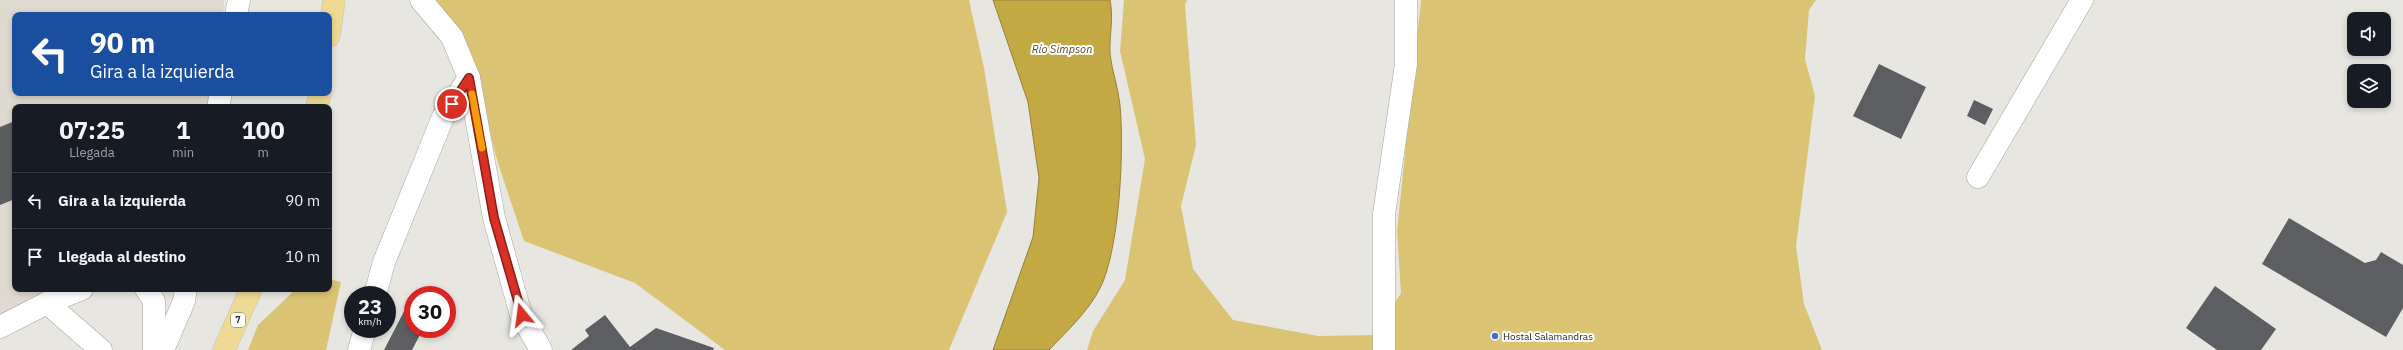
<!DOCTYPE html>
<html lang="es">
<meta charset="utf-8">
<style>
body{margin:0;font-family:"IBM Plex Sans",sans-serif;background:#20242c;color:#f1f3f6;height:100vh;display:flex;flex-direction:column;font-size:15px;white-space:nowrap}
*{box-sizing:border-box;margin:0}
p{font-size:13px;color:#9ea1a6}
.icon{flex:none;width:22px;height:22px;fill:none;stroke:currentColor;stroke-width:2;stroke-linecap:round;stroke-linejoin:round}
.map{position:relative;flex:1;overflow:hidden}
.details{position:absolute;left:12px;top:104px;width:320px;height:188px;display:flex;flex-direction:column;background:#171b24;border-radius:8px;box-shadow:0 2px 6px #0003}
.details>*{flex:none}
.top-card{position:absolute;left:12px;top:12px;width:320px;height:84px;border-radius:8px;box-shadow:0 2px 6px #0003;background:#1a4fa0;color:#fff;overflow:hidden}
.fabs{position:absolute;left:2347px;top:12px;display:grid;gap:8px}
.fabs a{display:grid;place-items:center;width:44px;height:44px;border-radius:8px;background:#171b24;box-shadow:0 2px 6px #0003;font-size:20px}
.speed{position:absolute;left:344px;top:286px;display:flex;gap:8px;font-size:20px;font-weight:700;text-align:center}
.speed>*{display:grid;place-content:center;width:52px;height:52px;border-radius:50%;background:#171b24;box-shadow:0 2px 6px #0003;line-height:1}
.speed small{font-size:10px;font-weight:400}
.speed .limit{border:6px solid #d22;background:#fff;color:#111}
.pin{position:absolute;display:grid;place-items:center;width:34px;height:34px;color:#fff;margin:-17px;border:2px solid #fff;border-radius:50%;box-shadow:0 1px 4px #0007}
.me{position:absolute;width:44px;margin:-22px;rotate:344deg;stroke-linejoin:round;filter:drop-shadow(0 0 3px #0008)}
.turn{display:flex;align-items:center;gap:14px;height:84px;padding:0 12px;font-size:18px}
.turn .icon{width:52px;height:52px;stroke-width:2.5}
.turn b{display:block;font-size:28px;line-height:34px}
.eta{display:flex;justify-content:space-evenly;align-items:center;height:68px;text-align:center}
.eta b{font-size:24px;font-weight:700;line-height:28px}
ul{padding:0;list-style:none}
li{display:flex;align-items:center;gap:12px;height:56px;padding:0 12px;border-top:1px solid #363941}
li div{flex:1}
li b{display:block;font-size:15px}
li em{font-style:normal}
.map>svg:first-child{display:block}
.built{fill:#dedacf}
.green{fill:#dac474}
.water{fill:#c3a943;stroke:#94823a}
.building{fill:#5c5e62}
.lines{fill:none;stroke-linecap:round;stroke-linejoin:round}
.minor-casing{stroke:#a7a6a1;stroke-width:23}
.trunk-casing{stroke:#c3c3c2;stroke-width:23}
.minor{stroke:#fff;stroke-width:22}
.trunk{stroke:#eeda94;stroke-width:22}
.route-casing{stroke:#8d1f18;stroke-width:10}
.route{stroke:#d93025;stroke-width:7}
.slow{stroke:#f59e0b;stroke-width:7}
.poi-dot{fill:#456bde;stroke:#fff;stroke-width:1.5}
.labels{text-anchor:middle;stroke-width:4;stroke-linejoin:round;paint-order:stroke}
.shield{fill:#fff;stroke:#686866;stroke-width:1}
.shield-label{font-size:9px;font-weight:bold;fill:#272725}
.poi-label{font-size:10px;fill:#272725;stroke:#fff;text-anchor:start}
.water-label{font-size:11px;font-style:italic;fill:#584d23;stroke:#fff}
</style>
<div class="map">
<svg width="2403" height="350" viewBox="0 0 2403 350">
<rect width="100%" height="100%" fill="#e7e6e1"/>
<polygon class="built" points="0,0 224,0 223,15 15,15 15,93 212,93 210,107 15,107 15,289 56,289 0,317"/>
<g class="green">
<path d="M435,0H969L984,68L1007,212L949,350H725L635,283L524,241C516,216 507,191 499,166C482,110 476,45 435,0Z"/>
<polygon points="1124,0 1187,0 1185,5 1196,145 1181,206 1193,269 1233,320 1318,336 1375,335 1401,293 1397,231 1421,0 1816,0 1809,10 1805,59 1815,96 1796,246 1804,304 1822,350 1087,350 1093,331 1125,280 1145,159 1120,51"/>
<polygon points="329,279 341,282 326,350 248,350 258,325 296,289 329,289"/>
</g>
<path class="water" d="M993,0H1110C1114,19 1109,35 1110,54C1112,71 1118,87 1120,105C1124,150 1120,236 1104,279C1094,306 1069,329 1049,350H993L1033,237L1039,178L1028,102Z"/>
<g class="building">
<polygon points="1879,64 1926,87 1901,139 1853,116"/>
<polygon points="1974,100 1993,109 1985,125 1967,116"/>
<polygon points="15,121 15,199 0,205 0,127"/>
<polygon points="2289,218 2365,263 2376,260 2381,252 2403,265 2403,308 2386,337 2262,264"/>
<polygon points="2215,286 2276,329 2261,350 2217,350 2186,328"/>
<polygon points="413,294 413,329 423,329 412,350 384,350"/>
<polygon points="605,315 630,347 656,328 714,348 713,350 571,350 589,336 585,330"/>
</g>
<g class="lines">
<g class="minor-casing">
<g id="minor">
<polyline points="421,0 452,37 469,78 494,218 521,315 541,350"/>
<polyline points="236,15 239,0"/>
<polyline points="218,107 221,93"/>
<polyline points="1978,177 2082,0"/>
<polyline points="146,289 154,301 154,350"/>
<polyline points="375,295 384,262 443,117 469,78"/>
<polyline points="47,303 101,350"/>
<polyline points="0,327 47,303 82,289"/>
<polyline points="163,350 184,301 186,289"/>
<polyline points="359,350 365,329"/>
<polyline points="1384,350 1384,214 1406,64 1406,0"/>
</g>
</g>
<g class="trunk-casing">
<g id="trunk">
<polyline points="329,36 334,0"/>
<polyline points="317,107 320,93"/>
<polyline points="224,350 251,289"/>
</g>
</g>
<use href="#minor" class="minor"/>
<use href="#trunk" class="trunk"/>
</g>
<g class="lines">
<g class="route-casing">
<polyline id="route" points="452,104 469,78 494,218 522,315"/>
</g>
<use href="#route" class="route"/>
<polyline class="slow" points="472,94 482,148"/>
</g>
<circle class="poi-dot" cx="1495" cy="336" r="4"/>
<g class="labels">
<rect class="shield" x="231" y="313" width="14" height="14" rx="3"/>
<g class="shield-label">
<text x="238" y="323">7</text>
</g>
<g class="poi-label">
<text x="1503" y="340">Hostal Salamandras</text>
</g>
<g class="water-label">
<text x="1062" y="53">Río Simpson</text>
</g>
</g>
</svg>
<div class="fabs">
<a><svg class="icon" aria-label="sound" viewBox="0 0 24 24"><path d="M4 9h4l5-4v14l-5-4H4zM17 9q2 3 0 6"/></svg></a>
<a><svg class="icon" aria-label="layers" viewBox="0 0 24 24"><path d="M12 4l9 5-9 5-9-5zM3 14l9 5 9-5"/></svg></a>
</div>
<div class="speed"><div>23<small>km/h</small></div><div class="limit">30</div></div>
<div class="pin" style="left:452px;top:104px;background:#d93025"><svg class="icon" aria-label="arrive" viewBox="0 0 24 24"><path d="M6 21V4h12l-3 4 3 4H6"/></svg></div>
<svg class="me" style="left:522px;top:315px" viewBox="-20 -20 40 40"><path d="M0-17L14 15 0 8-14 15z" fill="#d93025" stroke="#fff" stroke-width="4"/></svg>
<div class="top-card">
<div class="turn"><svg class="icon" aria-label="left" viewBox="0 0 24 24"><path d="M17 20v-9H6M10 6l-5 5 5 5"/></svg><div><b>90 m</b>Gira a la izquierda</div></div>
</div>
<section class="details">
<div class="eta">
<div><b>07:25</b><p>Llegada</p></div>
<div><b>1</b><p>min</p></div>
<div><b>100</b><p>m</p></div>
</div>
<ul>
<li><svg class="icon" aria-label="left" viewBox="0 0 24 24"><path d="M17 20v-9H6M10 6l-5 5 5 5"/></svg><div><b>Gira a la izquierda</b></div><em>90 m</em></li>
<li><svg class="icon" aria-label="arrive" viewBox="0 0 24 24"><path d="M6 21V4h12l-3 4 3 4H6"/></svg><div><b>Llegada al destino</b></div><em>10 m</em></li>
</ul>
</section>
</div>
